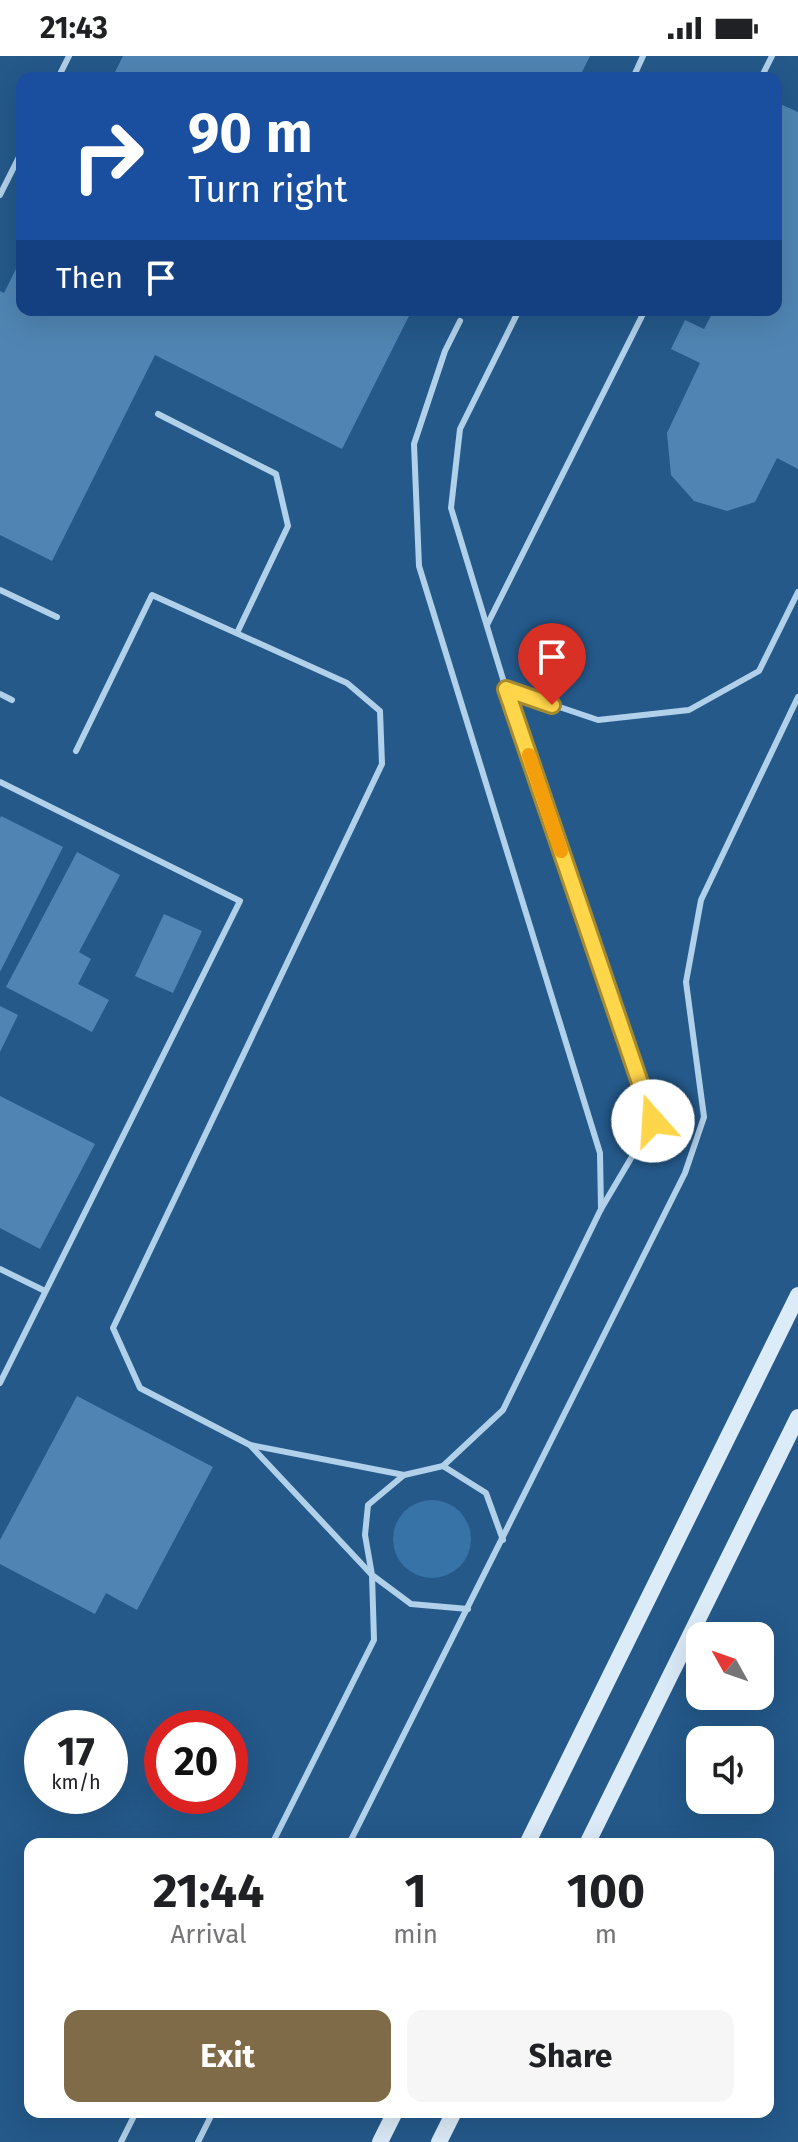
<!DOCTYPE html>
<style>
body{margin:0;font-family:"Fira Sans",sans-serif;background:#f6f6f6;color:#202124;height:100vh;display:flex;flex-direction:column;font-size:30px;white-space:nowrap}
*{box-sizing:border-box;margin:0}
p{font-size:26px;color:#757577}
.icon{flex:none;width:44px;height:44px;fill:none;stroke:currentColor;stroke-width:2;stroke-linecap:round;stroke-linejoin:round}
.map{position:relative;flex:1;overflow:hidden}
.details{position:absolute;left:24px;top:1782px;width:750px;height:280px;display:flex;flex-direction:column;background:#fff;border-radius:16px;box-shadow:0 8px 32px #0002}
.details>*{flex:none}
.banner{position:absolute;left:16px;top:16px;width:766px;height:244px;border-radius:16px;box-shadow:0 8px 32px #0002;background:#1a4fa0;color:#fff;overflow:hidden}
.needle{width:52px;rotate:310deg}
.controls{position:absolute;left:686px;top:1566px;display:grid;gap:16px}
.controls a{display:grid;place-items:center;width:88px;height:88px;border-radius:16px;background:#fff;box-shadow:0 8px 32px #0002;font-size:40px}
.speed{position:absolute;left:24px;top:1654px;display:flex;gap:16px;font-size:40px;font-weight:700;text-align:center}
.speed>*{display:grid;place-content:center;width:104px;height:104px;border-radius:50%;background:#fff;box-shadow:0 8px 32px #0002;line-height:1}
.speed small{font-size:20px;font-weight:400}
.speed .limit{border:12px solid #d22;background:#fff;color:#111}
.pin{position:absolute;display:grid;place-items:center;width:68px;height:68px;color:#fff;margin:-82px -34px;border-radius:50% 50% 50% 0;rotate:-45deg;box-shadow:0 0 8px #0007}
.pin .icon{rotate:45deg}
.me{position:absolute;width:88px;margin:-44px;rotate:341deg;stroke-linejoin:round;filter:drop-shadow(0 0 6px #0008)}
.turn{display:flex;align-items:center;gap:28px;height:168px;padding:0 40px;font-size:36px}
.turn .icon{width:104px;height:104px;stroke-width:2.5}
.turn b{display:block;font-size:56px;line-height:68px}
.then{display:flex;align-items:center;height:76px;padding:0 40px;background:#0003;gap:16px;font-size:30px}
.eta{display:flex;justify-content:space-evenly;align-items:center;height:136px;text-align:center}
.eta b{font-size:48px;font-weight:700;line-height:56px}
.cta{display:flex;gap:16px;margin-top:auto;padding:16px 40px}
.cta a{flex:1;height:92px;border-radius:16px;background:#806b48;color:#fff;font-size:32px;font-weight:700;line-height:92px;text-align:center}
.cta a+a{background:#f6f6f6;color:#202124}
.status{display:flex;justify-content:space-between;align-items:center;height:56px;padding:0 40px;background:#fff;direction:ltr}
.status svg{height:22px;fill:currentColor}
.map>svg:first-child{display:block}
.green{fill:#3873a7}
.building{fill:#5085b3}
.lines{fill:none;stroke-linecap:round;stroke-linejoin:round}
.lane{stroke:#b1d0ea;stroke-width:6}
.secondary{stroke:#dcebf8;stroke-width:16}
.route-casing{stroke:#a68a30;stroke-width:20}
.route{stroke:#ffd54a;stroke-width:14}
.slow{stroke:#f59e0b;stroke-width:14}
</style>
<div class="status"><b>21:43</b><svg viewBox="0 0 49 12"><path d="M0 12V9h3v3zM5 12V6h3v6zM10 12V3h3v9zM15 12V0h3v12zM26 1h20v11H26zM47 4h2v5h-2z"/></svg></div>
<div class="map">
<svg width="798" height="2086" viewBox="0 0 798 2086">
<rect width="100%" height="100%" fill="#24598a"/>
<circle class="green" cx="432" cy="1483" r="39"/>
<g class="building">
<polygon points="123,0 590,0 579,22 112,22"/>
<polygon points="776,46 798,56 798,413 777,402 755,446 727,455 694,445 671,419 667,377 700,307 671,293 685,264 704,273 714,254 776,254"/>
<polygon points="22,201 22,254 412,254 342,393 155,299 52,505 0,479 0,235 4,237"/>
<polygon points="1,760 63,791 0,916 0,763"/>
<polygon points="77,796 120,819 79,896 91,903 78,928 109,944 92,976 6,931"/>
<polygon points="164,858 202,875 173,937 135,920"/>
<polygon points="0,950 18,959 0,996"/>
<polygon points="0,1040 95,1088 40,1193 0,1172"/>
<polygon points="77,1340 213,1411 137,1554 106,1537 95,1558 0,1508 0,1484"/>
</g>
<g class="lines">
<g class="lane">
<polyline points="58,22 69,0"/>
<polyline points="633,22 643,0"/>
<polyline points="761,22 772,0"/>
<polyline points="0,139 22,95"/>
<polyline points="460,265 445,295 414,388 419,510 600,1097 601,1153"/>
<polyline points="158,358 276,418 288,470 237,577"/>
<polyline points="0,534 57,561"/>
<polyline points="487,569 645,254"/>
<polyline points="506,633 598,664 689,654 759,615 798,536"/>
<polyline points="0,638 12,644"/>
<polyline points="76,695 152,539 347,627 380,655 382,708 113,1272 140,1332 250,1389 404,1419"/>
<polyline points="0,726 240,845 0,1327"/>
<polyline points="0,1213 45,1235"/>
<polyline points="250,1389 372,1519 374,1584 272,1788"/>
<polyline points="443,1410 503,1354 601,1153 653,1065 506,633 451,452 460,373 519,254"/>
<polyline points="468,1553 411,1548 372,1519 365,1479 368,1449 404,1419 443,1410 486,1437 503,1484"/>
<polyline points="349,1788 685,1117 704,1061 686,926 701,844 798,641"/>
<polyline points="121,2086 136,2056"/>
<polyline points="198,2086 213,2056"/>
</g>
<g class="secondary">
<polyline points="527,1788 798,1239"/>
<polyline points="587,1788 798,1361"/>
<polyline points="380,2086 395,2056"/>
<polyline points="439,2086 454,2056"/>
</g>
</g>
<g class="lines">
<g class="route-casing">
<polyline id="route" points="552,649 506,633 653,1065"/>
</g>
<use href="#route" class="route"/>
<polyline class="slow" points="529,699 561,795"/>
</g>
</svg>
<div class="controls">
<a><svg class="needle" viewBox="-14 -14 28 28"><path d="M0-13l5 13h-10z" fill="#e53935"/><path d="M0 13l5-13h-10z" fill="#757577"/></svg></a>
<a><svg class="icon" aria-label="sound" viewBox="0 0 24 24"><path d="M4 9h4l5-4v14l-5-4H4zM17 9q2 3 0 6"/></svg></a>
</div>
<div class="speed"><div>17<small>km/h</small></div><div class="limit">20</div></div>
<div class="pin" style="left:552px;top:649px;background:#d93025"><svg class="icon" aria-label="arrive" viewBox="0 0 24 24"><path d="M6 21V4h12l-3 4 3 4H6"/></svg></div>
<svg class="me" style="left:653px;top:1065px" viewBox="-20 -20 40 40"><circle r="19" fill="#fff"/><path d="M0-13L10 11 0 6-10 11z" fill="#ffd54a"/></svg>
<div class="banner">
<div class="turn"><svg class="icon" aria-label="right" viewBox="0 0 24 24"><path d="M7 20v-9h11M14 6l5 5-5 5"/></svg><div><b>90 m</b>Turn right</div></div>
<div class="then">Then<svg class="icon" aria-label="arrive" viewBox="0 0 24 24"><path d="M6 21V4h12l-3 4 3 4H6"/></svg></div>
</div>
<section class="details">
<div class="eta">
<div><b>21:44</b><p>Arrival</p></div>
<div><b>1</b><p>min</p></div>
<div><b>100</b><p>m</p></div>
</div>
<div class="cta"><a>Exit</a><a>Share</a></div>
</section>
</div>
